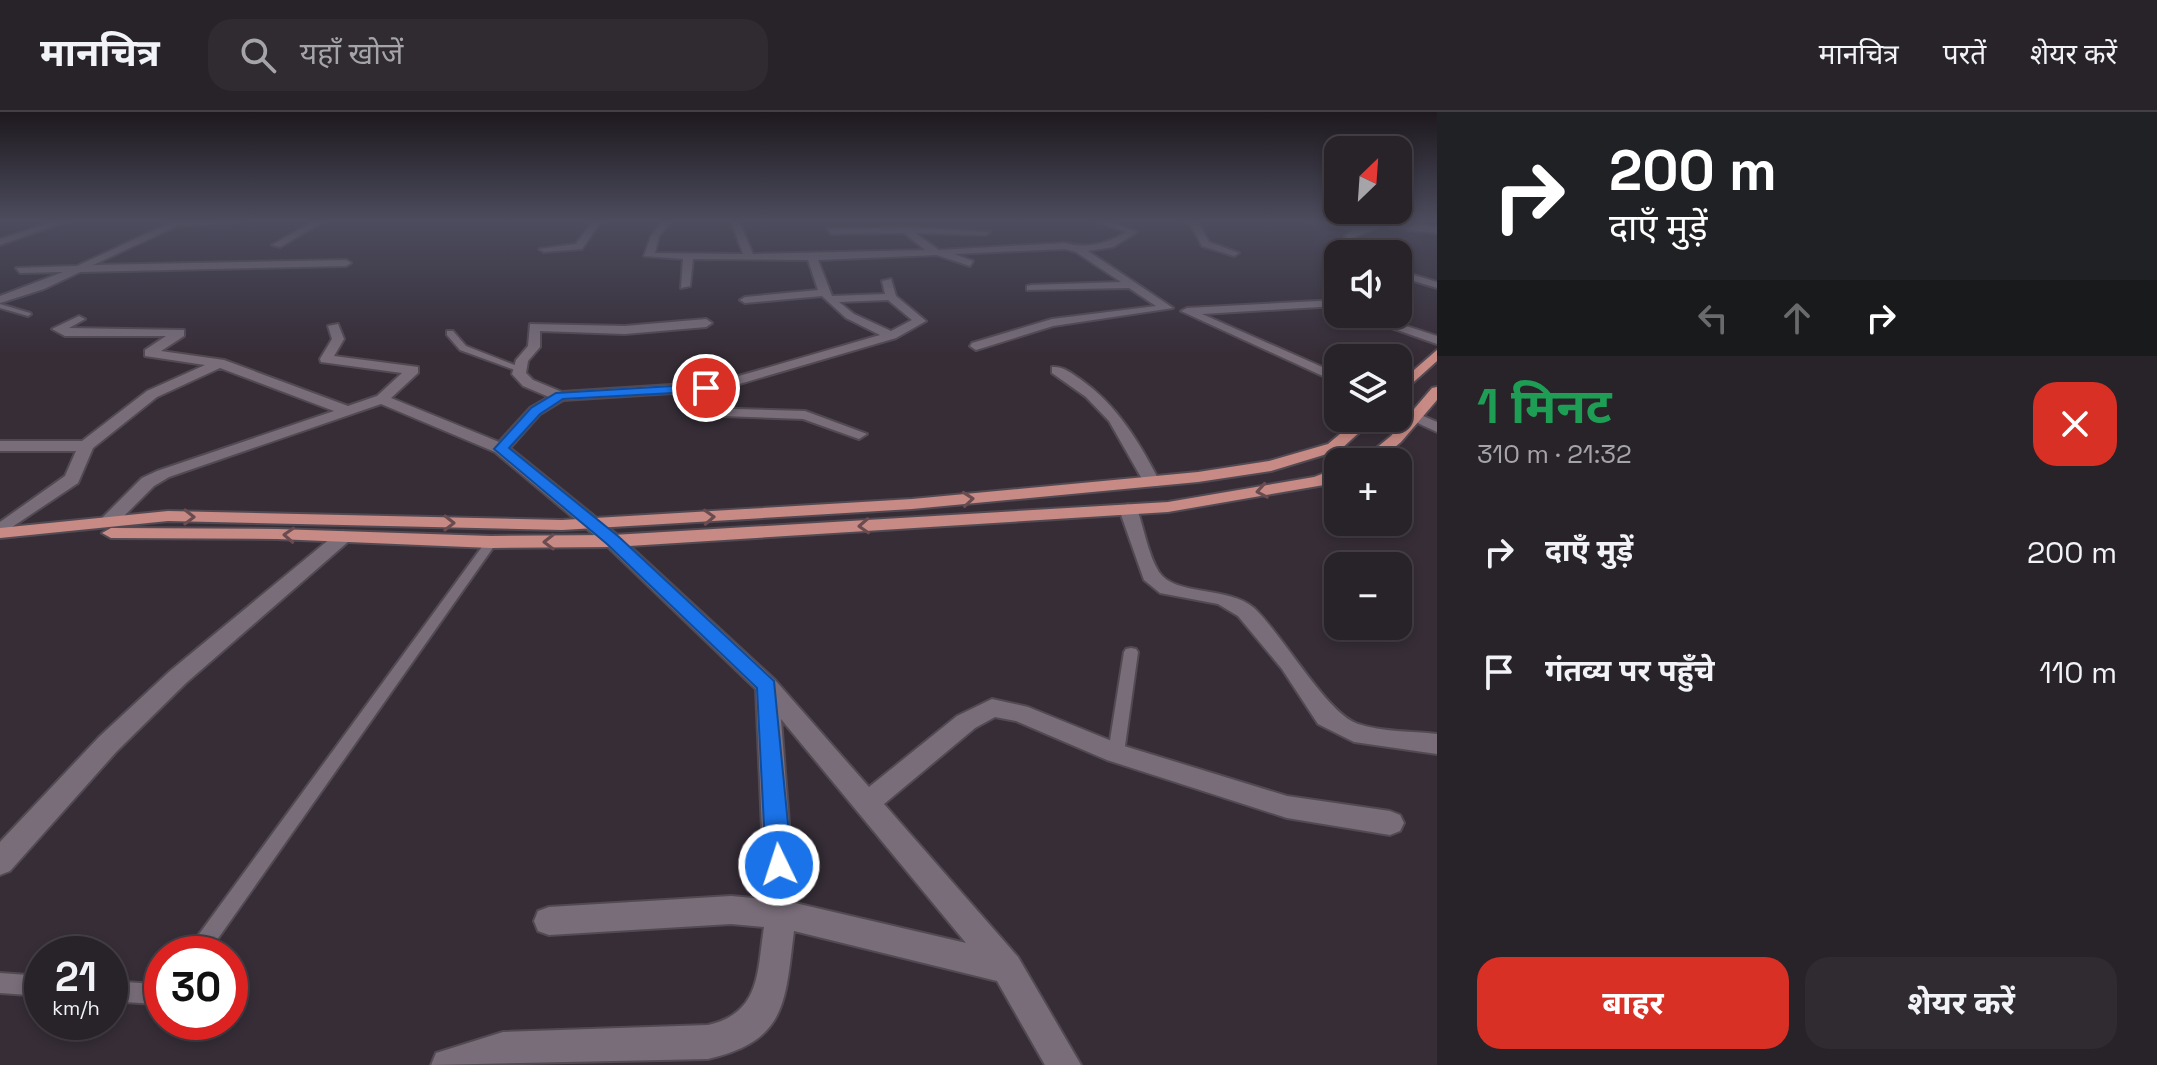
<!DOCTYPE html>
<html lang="hi">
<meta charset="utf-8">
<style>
body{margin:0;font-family:"Space Grotesk","Noto Sans Devanagari",sans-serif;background:#302a31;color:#f1f3f6;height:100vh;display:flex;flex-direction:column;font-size:30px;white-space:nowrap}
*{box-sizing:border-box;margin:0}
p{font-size:26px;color:#a5a4a8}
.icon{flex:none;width:44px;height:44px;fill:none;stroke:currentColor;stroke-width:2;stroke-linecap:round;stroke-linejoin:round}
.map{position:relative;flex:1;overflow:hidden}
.details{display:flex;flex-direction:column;background:#282229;width:720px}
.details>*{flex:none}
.top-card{background:#202124;color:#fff;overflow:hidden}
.needle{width:52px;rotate:25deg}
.controls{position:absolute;left:1324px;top:24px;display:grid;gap:16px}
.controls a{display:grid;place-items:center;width:88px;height:88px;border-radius:16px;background:#282229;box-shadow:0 4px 12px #0003,0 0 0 2px #443f46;font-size:40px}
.speed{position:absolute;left:24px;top:824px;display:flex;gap:16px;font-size:40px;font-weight:700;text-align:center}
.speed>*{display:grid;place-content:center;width:104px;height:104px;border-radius:50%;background:#282229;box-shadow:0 4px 12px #0003,0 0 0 2px #443f46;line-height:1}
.speed small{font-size:20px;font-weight:400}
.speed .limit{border:12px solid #d22;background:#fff;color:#111}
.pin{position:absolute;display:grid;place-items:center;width:68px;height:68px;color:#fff;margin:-34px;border:4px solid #fff;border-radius:50%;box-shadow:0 2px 8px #0007}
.me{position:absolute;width:88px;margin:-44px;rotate:356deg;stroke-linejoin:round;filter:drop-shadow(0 0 6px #0008)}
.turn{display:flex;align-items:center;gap:28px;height:168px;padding:0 40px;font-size:36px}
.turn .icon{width:104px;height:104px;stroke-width:2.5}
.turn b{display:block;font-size:56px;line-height:68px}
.lanes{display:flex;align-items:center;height:76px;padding:0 40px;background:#0003;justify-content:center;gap:40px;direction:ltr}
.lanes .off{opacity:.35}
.round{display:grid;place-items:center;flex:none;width:84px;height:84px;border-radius:24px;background:#302a31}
.head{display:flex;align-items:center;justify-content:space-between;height:136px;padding:0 40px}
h1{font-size:48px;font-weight:700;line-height:60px;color:#1e9e55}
.cta{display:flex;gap:16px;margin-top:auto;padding:16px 40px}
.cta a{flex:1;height:92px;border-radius:24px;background:#d93025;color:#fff;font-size:32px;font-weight:700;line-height:92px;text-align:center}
.cta a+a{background:#302a31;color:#f1f3f6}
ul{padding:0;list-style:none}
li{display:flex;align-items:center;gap:24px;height:120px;padding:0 40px}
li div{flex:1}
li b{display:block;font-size:30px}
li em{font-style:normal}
header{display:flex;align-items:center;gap:48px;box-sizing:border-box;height:112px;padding:0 40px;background:#282229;border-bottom:2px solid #443f46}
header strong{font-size:38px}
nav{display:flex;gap:44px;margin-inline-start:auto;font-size:28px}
.search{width:560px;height:72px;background:#302a31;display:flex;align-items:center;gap:20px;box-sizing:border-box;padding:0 28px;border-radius:24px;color:#a5a4a8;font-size:30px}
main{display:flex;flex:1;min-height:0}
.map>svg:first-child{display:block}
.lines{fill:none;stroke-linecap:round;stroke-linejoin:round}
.service-casing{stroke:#524a53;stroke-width:4}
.minor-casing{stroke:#524a53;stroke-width:4}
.primary-casing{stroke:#524a53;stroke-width:4}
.service{fill:#786d79;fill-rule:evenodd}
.minor{fill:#786d79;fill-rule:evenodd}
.primary{fill:#c88a84;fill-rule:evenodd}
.oneway{stroke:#6a4c50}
.route{fill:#1a73e8;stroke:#114b97;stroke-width:2}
</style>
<header>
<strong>मानचित्र</strong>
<div class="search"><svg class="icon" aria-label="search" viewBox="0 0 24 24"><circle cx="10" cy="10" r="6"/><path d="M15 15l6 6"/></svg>यहाँ खोजें</div>
<nav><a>मानचित्र</a><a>परतें</a><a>शेयर करें</a></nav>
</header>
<main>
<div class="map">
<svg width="1437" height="953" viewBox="0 0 1437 953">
<rect width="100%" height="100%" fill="#362d37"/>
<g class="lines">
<g class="service-casing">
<g id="service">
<polygon points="0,192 30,201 31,202 28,204 0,196"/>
<polygon points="447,219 453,219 466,234 522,256 515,258 460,238 447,223"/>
<polygon points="491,427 497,430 207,842 187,842 189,836 487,428"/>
<polygon points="1131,536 1136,537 1138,540 1124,641 1121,645 1116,647 1111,645 1108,641 1124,540 1126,537"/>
<polygon points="0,861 42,864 42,884 0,881"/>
<polygon points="110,869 155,872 162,869 162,889 155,892 110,889"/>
</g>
</g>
<g class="minor-casing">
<g id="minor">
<polygon points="56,109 67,109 0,133 0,127"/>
<polygon points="174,109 240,110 177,114 93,153 346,148 351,151 346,154 80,160 44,177 0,191 0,184 63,160 20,161 16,156 77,154"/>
<polygon points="314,109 324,109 280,135 272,133"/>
<polygon points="593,109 601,109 582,137 544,140 539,137 576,132"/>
<path d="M663,109H671L659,124L655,141L743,142L731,109H739L753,142L925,138L904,121L831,122L828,117L906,115L990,120L986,123L915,121L939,138L1065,131C1088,137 1106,132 1126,120L1095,109H1106L1137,120L1113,135L1088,139L1173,196L1053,214L976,238L970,234L972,231L1052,207L1156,194L1129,176L1027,178V174L1031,173L1121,170L1076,140L1065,137L954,142L973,149L970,154L937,143L818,148L832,184L885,182L882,169L891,167L896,184L926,209L896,226L719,278L563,288L540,302L510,336L620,425L775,568L869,675L957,604L992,587L1028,595L1124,634L1287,684L1390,699L1400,703L1404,711L1400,719L1390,723L1287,706L1107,648L1016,609L995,605L975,616L884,692L1018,845L1081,953H1045L997,869L794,819C785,890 787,929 708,947L431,953L436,941L503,920L708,913C761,901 757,860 764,815L731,812L549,823L538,819L534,809L538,799L549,795L731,784L765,787L756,577L606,433L495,340L381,292L169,365L154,374L115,413H103L100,409L103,405L142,366L157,359L334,299L220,256L157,285L93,336L78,371L0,423V410L65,364L76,339H0V329H82L147,279L205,253L145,244V238L166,224H65L52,217L79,204L85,207L69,216L184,218V224L161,239L224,248L348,294L377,284L402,261L321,250L320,247L332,227L328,214L338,212L344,227L334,244L418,255V261L391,286L499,330L530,296L549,285L523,274L512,262L516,248L528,234L530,212L625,214L706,207L712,211L706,215L625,222L540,219V235L528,249L526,261L533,268L562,280L718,270L880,223L846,206L822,184L745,191L740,188L745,185L818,178L808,148L693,147L690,174L681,176L683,147L644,144L651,124ZM888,188L912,208L891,219L854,202L839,190ZM781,607L966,831L795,791Z"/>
<polygon points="1183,109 1197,109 1209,130 1239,141 1234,144 1202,134 1191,113"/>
<polygon points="1310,109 1361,114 1391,110 1437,115 1437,121 1380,115 1349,127 1345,124 1353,118"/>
<polygon points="1347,137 1359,140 1361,142 1344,142"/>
<polygon points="1398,158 1437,170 1437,176 1398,164"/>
<polygon points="1338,188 1336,194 1202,202 1338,262 1338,271 1181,199 1187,196"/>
<polygon points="1352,202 1369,202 1437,224 1437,232"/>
<path d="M1052,255C1063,254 1071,261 1080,267C1118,294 1139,330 1160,370L1158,374H1146L1109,309L1086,285L1052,261Z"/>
<polygon points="701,296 805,299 867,322 859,327 803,307 696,303 694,300"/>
<polygon points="1414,300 1437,310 1437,320 1409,307 1407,304"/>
<path d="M1128,392L1137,397C1144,416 1148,443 1159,460C1174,484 1229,474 1254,496C1284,524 1326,601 1358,612C1382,620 1412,619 1437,622V642L1354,630L1318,612L1282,557L1238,504L1218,492L1160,481L1144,468L1119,397Z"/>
<polygon points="343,419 352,425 349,429 186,571 117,639 10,759 0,763 0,730 99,625 170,559 337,421"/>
</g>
</g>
<g class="primary-casing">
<g id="primary">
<polygon points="1437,238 1437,249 1398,284 1398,272"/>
<polygon points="1437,275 1437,288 1401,330 1377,350 1359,350 1391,324 1432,276"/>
<polygon points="1359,306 1375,306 1340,338 1271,359 1198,370 912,397 562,418 168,409 0,426 0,416 168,399 562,408 912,387 1198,360 1269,349 1328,332"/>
<polygon points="1338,356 1338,367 1324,373 1168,400 613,435 491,436 277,427 111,426 102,421 111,416 277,417 491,424 613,423 1168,390 1314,365"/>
</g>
</g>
<use href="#service" class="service"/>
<use href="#minor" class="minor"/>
<use href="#primary" class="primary"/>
</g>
<defs><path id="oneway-chevron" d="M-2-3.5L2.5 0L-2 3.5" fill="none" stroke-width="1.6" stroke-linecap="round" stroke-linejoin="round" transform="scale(2)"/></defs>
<g class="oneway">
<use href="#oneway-chevron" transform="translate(1262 379) rotate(170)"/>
<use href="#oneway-chevron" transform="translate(968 387) rotate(-5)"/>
<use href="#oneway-chevron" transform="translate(189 405) rotate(1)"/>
<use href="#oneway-chevron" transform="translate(709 405) rotate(-3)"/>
<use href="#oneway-chevron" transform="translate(449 411) rotate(1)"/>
<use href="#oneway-chevron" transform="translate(864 414) rotate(177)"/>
<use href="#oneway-chevron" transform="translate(289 423) rotate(-177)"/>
<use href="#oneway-chevron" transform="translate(549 430) rotate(179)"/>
</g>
<linearGradient id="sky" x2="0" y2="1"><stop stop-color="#1e191e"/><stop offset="0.45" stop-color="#4c4c5e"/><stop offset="1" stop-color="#4c4c5e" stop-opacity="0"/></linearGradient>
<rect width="1437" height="242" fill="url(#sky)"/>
<polygon class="route" points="706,272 710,273 710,279 563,287 540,302 509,336 619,425 774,569 792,753 788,761 779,764 770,761 766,753 757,576 607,432 494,337 531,296 556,281"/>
</svg>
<div class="controls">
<a><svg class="needle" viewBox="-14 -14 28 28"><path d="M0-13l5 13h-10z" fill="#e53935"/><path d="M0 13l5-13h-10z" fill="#a5a4a8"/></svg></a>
<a><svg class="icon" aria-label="sound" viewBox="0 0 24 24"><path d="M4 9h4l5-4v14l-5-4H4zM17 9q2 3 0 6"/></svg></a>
<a><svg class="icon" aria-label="layers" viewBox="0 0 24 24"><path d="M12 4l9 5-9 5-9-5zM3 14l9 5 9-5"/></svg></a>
<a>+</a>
<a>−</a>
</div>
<div class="speed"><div>21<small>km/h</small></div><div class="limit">30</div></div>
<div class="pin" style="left:706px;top:276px;background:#d93025"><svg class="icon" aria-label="arrive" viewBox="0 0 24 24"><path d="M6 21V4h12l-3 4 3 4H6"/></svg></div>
<svg class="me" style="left:779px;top:753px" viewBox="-20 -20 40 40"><circle r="17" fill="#1a73e8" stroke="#fff" stroke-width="3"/><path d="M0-11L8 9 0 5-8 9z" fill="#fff"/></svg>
</div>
<section class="details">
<div class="top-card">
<div class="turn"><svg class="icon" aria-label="right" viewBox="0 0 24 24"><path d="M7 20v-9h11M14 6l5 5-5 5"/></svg><div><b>200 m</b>दाएँ मुड़ें</div></div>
<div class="lanes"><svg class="icon off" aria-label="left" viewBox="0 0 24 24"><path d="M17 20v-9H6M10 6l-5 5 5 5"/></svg><svg class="icon off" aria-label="ahead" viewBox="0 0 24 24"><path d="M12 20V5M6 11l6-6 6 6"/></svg><svg class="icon" aria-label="right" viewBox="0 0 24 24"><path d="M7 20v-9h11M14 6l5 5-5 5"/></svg></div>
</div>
<div class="head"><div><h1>1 मिनट</h1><p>310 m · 21:32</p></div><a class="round" style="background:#d93025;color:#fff"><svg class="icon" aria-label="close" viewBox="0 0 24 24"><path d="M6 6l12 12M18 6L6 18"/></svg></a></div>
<ul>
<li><svg class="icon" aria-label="right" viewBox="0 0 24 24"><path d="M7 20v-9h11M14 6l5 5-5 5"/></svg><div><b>दाएँ मुड़ें</b></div><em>200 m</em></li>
<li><svg class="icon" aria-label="arrive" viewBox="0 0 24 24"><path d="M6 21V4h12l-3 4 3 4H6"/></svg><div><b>गंतव्य पर पहुँचे</b></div><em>110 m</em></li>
</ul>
<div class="cta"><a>बाहर</a><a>शेयर करें</a></div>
</section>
</main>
